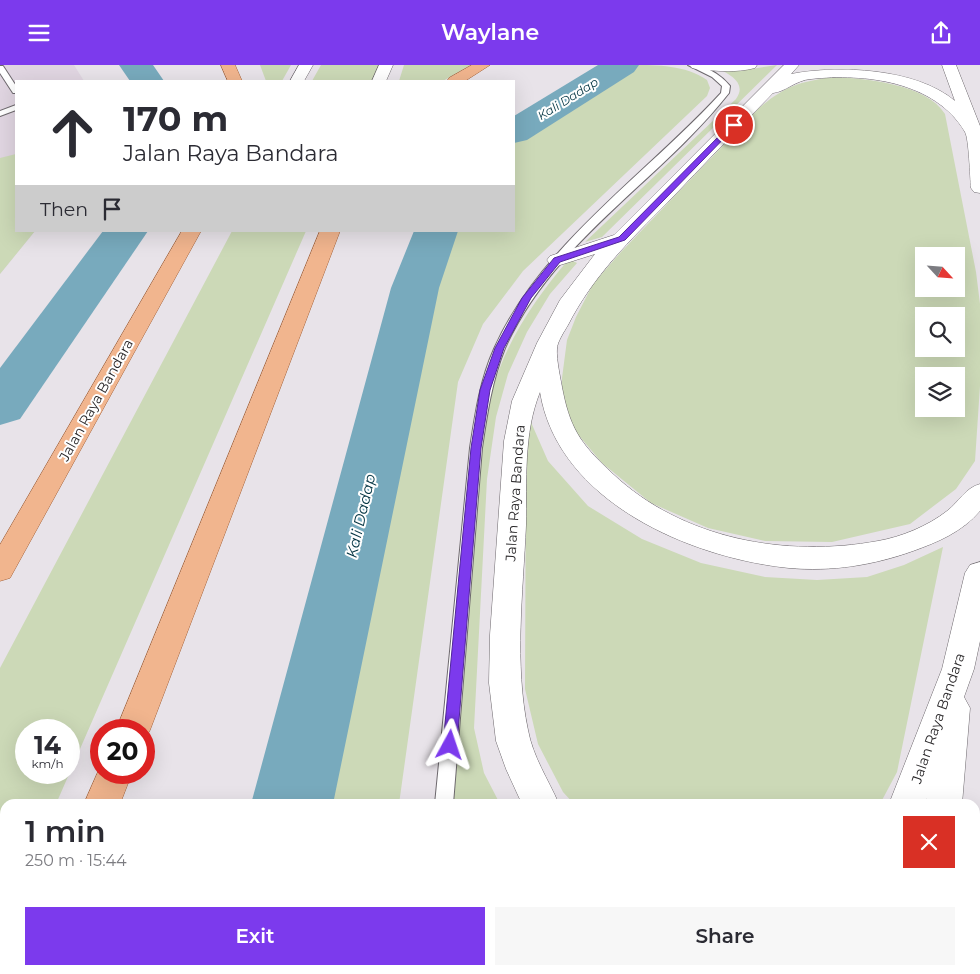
<!DOCTYPE html>
<meta charset="utf-8">
<style>
body{margin:0;font-family:Montserrat,sans-serif;background:#f7f7f7;color:#2b2b33;height:100vh;display:flex;flex-direction:column;font-size:19px;white-space:nowrap}
*{box-sizing:border-box;margin:0}
p{font-size:16px;color:#7c7c81}
.icon{flex:none;width:28px;height:28px;fill:none;stroke:currentColor;stroke-width:2;stroke-linecap:round;stroke-linejoin:round}
.map{position:relative;flex:1;overflow:hidden}
.sheet{position:absolute;left:0px;top:734px;width:980px;height:176px;display:flex;flex-direction:column;background:#fff;border-radius:15px 15px 0 0;box-shadow:0 5px 20px #0002}
.sheet>*{flex:none}
.hud{position:absolute;left:15px;top:15px;width:500px;height:152px;border-radius:0px;box-shadow:0 5px 20px #0002;background:#fff;color:#2b2b33;overflow:hidden}
.needle{width:32px;rotate:116deg}
.controls{position:absolute;left:915px;top:182px;display:grid;gap:10px}
.controls a{display:grid;place-items:center;width:50px;height:50px;border-radius:0px;background:#fff;box-shadow:0 5px 20px #0002;font-size:25px}
.speed{position:absolute;left:15px;top:654px;display:flex;gap:10px;font-size:25px;font-weight:700;text-align:center}
.speed>*{display:grid;place-content:center;width:65px;height:65px;border-radius:50%;background:#fff;box-shadow:0 5px 20px #0002;line-height:1}
.speed small{font-size:12px;font-weight:400}
.speed .limit{border:8px solid #d22;background:#fff;color:#111}
.pin{position:absolute;display:grid;place-items:center;width:42px;height:42px;color:#fff;margin:-21px;border:2px solid #fff;border-radius:50%;box-shadow:0 1px 5px #0007}
.me{position:absolute;width:55px;margin:-28px;rotate:5deg;stroke-linejoin:round;filter:drop-shadow(0 0 4px #0008)}
.turn{display:flex;align-items:center;gap:18px;height:105px;padding:0 25px;font-size:22px}
.turn .icon{width:65px;height:65px;stroke-width:2.5}
.turn b{display:block;font-size:35px;line-height:42px}
.then{display:flex;align-items:center;height:48px;padding:0 25px;background:#0003;gap:10px;font-size:19px}
.round{display:grid;place-items:center;flex:none;width:52px;height:52px;border-radius:0px;background:#f7f7f7}
.headline{display:flex;align-items:center;justify-content:space-between;height:85px;padding:0 25px}
h1{font-size:30px;font-weight:600;line-height:38px}
.action{display:flex;gap:10px;margin-top:auto;padding:10px 25px}
.action a{flex:1;height:58px;border-radius:0px;background:#7c3aed;color:#fff;font-size:20px;font-weight:600;line-height:58px;text-align:center}
.action a+a{background:#f7f7f7;color:#2b2b33}
header{display:flex;justify-content:space-between;align-items:center;height:65px;padding:0 25px;background:#7c3aed;color:#fff;font-size:22px;font-weight:600}
.map>svg:first-child{display:block}
.built{fill:#e0d5e1}
.green{fill:#ccd9b7;fill-rule:evenodd}
.lines{fill:none;stroke-linecap:round;stroke-linejoin:round}
.river{fill:#78aabd;fill-rule:evenodd}
.lane-casing{stroke:#6d686d;stroke-width:2}
.secondary-casing{stroke:#6d686d;stroke-width:1}
.primary-casing{stroke:#a5633a;stroke-width:1}
.lane{fill:#fff;fill-rule:evenodd}
.secondary{fill:#fff;fill-rule:evenodd}
.primary{fill:#f1b58e;fill-rule:evenodd}
.route{fill:#7c3aed;stroke:#51269a}
.labels{text-anchor:middle;stroke-width:4;stroke-linejoin:round;paint-order:stroke}
.far-water-label{font-size:12px;font-style:italic;fill:#043543;stroke:#fff}
.street-label{font-size:14px;fill:#2a282a;stroke:#fff}
.water-label{font-size:15px;font-style:italic;fill:#043543;stroke:#fff}
</style>
<header><svg class="icon" aria-label="menu" viewBox="0 0 24 24"><path d="M4 6h16M4 12h16M4 18h16"/></svg>Waylane<svg class="icon" aria-label="share" viewBox="0 0 24 24"><path d="M12 15V3M7 8l5-5 5 5M5 13v7h14v-7"/></svg></header>
<div class="map">
<svg width="980" height="909" viewBox="0 0 980 909">
<rect width="100%" height="100%" fill="#e8e3e9"/>
<polygon class="built" points="0,0 74,0 84,16 16,16 16,166 35,166 0,209"/>
<g class="green">
<polygon points="260,0 291,0 282,16 266,16"/>
<polygon points="321,0 380,0 373,16 312,16"/>
<polygon points="404,0 471,0 443,16 399,16"/>
<path d="M632,0C658,0 685,0 707,15L710,23L707,31L523,206L483,259L458,317L399,739H303L422,223L442,166H514V73Z"/>
<path d="M777,0L602,172L585,177L736,34C747,19 731,10 719,4L745,5Z"/>
<path d="M832,12C864,13 927,19 945,49L976,207L980,239V321L975,396L956,424L910,459L832,477L765,476L708,463L651,438L602,398L575,366L562,333V313L567,275L576,252L593,219L620,188L759,43C787,20 797,18 832,12ZM924,191H956V224H924ZM924,251H956V284H924ZM924,311H956V344H924Z"/>
<polygon points="16,89 16,166 35,166 0,209 0,93"/>
<path d="M232,166H306L56,739H5V856L0,867V603ZM26,665H69V708H26Z"/>
<path d="M569,194L577,198L550,229L527,267L508,309L496,352L487,414L474,663L484,708L500,739H451C457,657 464,575 471,493C476,432 477,363 499,305C515,263 540,228 569,194Z"/>
<polygon points="530,355 548,396 588,441 642,474 701,498 765,512 817,515 867,512 904,500 943,482 897,707 880,739 574,739 563,727 538,679 525,624 526,384"/>
<polygon points="980,836 980,909 968,909 968,905 975,905 975,872"/>
<polygon points="264,905 375,905 375,909 263,909"/>
<polygon points="437,905 879,905 878,909 437,909"/>
</g>
<g class="lines">
<g class="river">
<polygon points="119,0 153,0 164,16 130,16"/>
<polygon points="598,0 639,0 634,7 527,75 514,78 514,51"/>
<polygon points="103,166 148,166 20,354 0,360 0,303"/>
<polygon points="414,166 458,166 439,223 333,739 251,739 391,223"/>
<polygon points="205,905 299,905 298,909 204,909"/>
</g>
<g class="lane-casing">
<g id="lane">
<path d="M688,0C705,0 719,8 730,21L729,28C659,117 553,176 505,283C492,315 487,349 482,383L453,739H435L470,383C475,350 480,315 494,284C540,180 646,110 721,28L722,21L712,12Z"/>
<polygon points="0,1 3,1 16,21 16,28 13,28 0,8"/>
<polygon points="16,40 16,45 0,51 0,46"/>
<rect x="420" y="905" width="20" height="4"/>
</g>
</g>
<g class="secondary-casing">
<g id="secondary">
<polygon points="299,0 313,0 304,16 290,16"/>
<polygon points="379,0 393,0 386,16 372,16"/>
<path d="M690,0H757L755,3C736,8 716,6 697,4L692,3Z"/>
<path d="M784,0H799L791,9C838,0 916,3 955,36L942,0H956L980,61V128L974,127L971,123C970,112 969,74 965,67C935,16 864,8 811,14C796,15 785,27 773,28C738,64 703,100 668,137C630,175 593,211 568,260C564,267 557,277 557,284C556,294 561,316 563,327C571,367 584,382 613,409C682,474 786,493 878,476C901,472 928,461 947,446C959,437 965,423 980,419V446C962,467 938,477 913,486C874,500 831,507 789,503C691,493 558,437 540,327C523,369 527,416 526,460C523,528 514,598 528,665C533,692 548,714 559,739H522L506,704L496,676L489,618L490,570L504,376L512,336L537,278L560,235L595,189L557,201L550,199L547,195L550,191L614,170Z"/>
<polygon points="980,497 980,576 974,604 964,632 970,643 962,739 926,739 927,733 925,739 889,739 942,604 965,508 970,500"/>
<polygon points="897,905 937,905 936,909 896,909"/>
</g>
</g>
<g class="primary-casing">
<g id="primary">
<polygon points="221,0 235,0 242,16 228,16"/>
<polygon points="472,0 490,0 465,16 447,16 449,13"/>
<polygon points="182,166 201,166 10,513 0,516 0,480"/>
<polygon points="320,166 340,166 150,665 144,676 144,665 116,665"/>
<polygon points="101,700 101,708 132,708 120,739 84,739"/>
<polygon points="13,905 53,905 52,909 12,909"/>
</g>
</g>
<use href="#lane" class="lane"/>
<use href="#secondary" class="secondary"/>
<use href="#primary" class="primary"/>
</g>
<polygon class="route" points="731,59 737,60 625,175 560,197 531,233 504,283 490,325 481,383 457,680 455,684 450,686 445,684 443,680 471,383 480,325 495,283 522,233 554,193 619,172"/>
<g class="labels">
<g class="far-water-label">
<text transform="translate(568 34) rotate(-32)" y="4">Kali Dadap</text>
</g>
<g class="street-label">
<text transform="translate(96 335) rotate(-61)" y="5">Jalan Raya Bandara</text>
<text transform="translate(515 428) rotate(-86)" y="5">Jalan Raya Bandara</text>
<text transform="translate(938 653) rotate(-71)" y="5">Jalan Raya Bandara</text>
</g>
<g class="water-label">
<text transform="translate(361 451) rotate(-77)" y="5">Kali Dadap</text>
</g>
</g>
</svg>
<div class="controls">
<a><svg class="needle" viewBox="-14 -14 28 28"><path d="M0-13l5 13h-10z" fill="#e53935"/><path d="M0 13l5-13h-10z" fill="#7c7c81"/></svg></a>
<a><svg class="icon" aria-label="search" viewBox="0 0 24 24"><circle cx="10" cy="10" r="6"/><path d="M15 15l6 6"/></svg></a>
<a><svg class="icon" aria-label="layers" viewBox="0 0 24 24"><path d="M12 4l9 5-9 5-9-5zM3 14l9 5 9-5"/></svg></a>
</div>
<div class="speed"><div>14<small>km/h</small></div><div class="limit">20</div></div>
<div class="pin" style="left:734px;top:60px;background:#d93025"><svg class="icon" aria-label="arrive" viewBox="0 0 24 24"><path d="M6 21V4h12l-3 4 3 4H6"/></svg></div>
<svg class="me" style="left:450px;top:680px" viewBox="-20 -20 40 40"><path d="M0-17L14 15 0 8-14 15z" fill="#7c3aed" stroke="#fff" stroke-width="4"/></svg>
<div class="hud">
<div class="turn"><svg class="icon" aria-label="ahead" viewBox="0 0 24 24"><path d="M12 20V5M6 11l6-6 6 6"/></svg><div><b>170 m</b>Jalan Raya Bandara</div></div>
<div class="then">Then<svg class="icon" aria-label="arrive" viewBox="0 0 24 24"><path d="M6 21V4h12l-3 4 3 4H6"/></svg></div>
</div>
<section class="sheet">
<div class="headline"><div><h1>1 min</h1><p>250 m · 15:44</p></div><a class="round" style="background:#d93025;color:#fff"><svg class="icon" aria-label="close" viewBox="0 0 24 24"><path d="M6 6l12 12M18 6L6 18"/></svg></a></div>
<div class="action"><a>Exit</a><a>Share</a></div>
</section>
</div>
